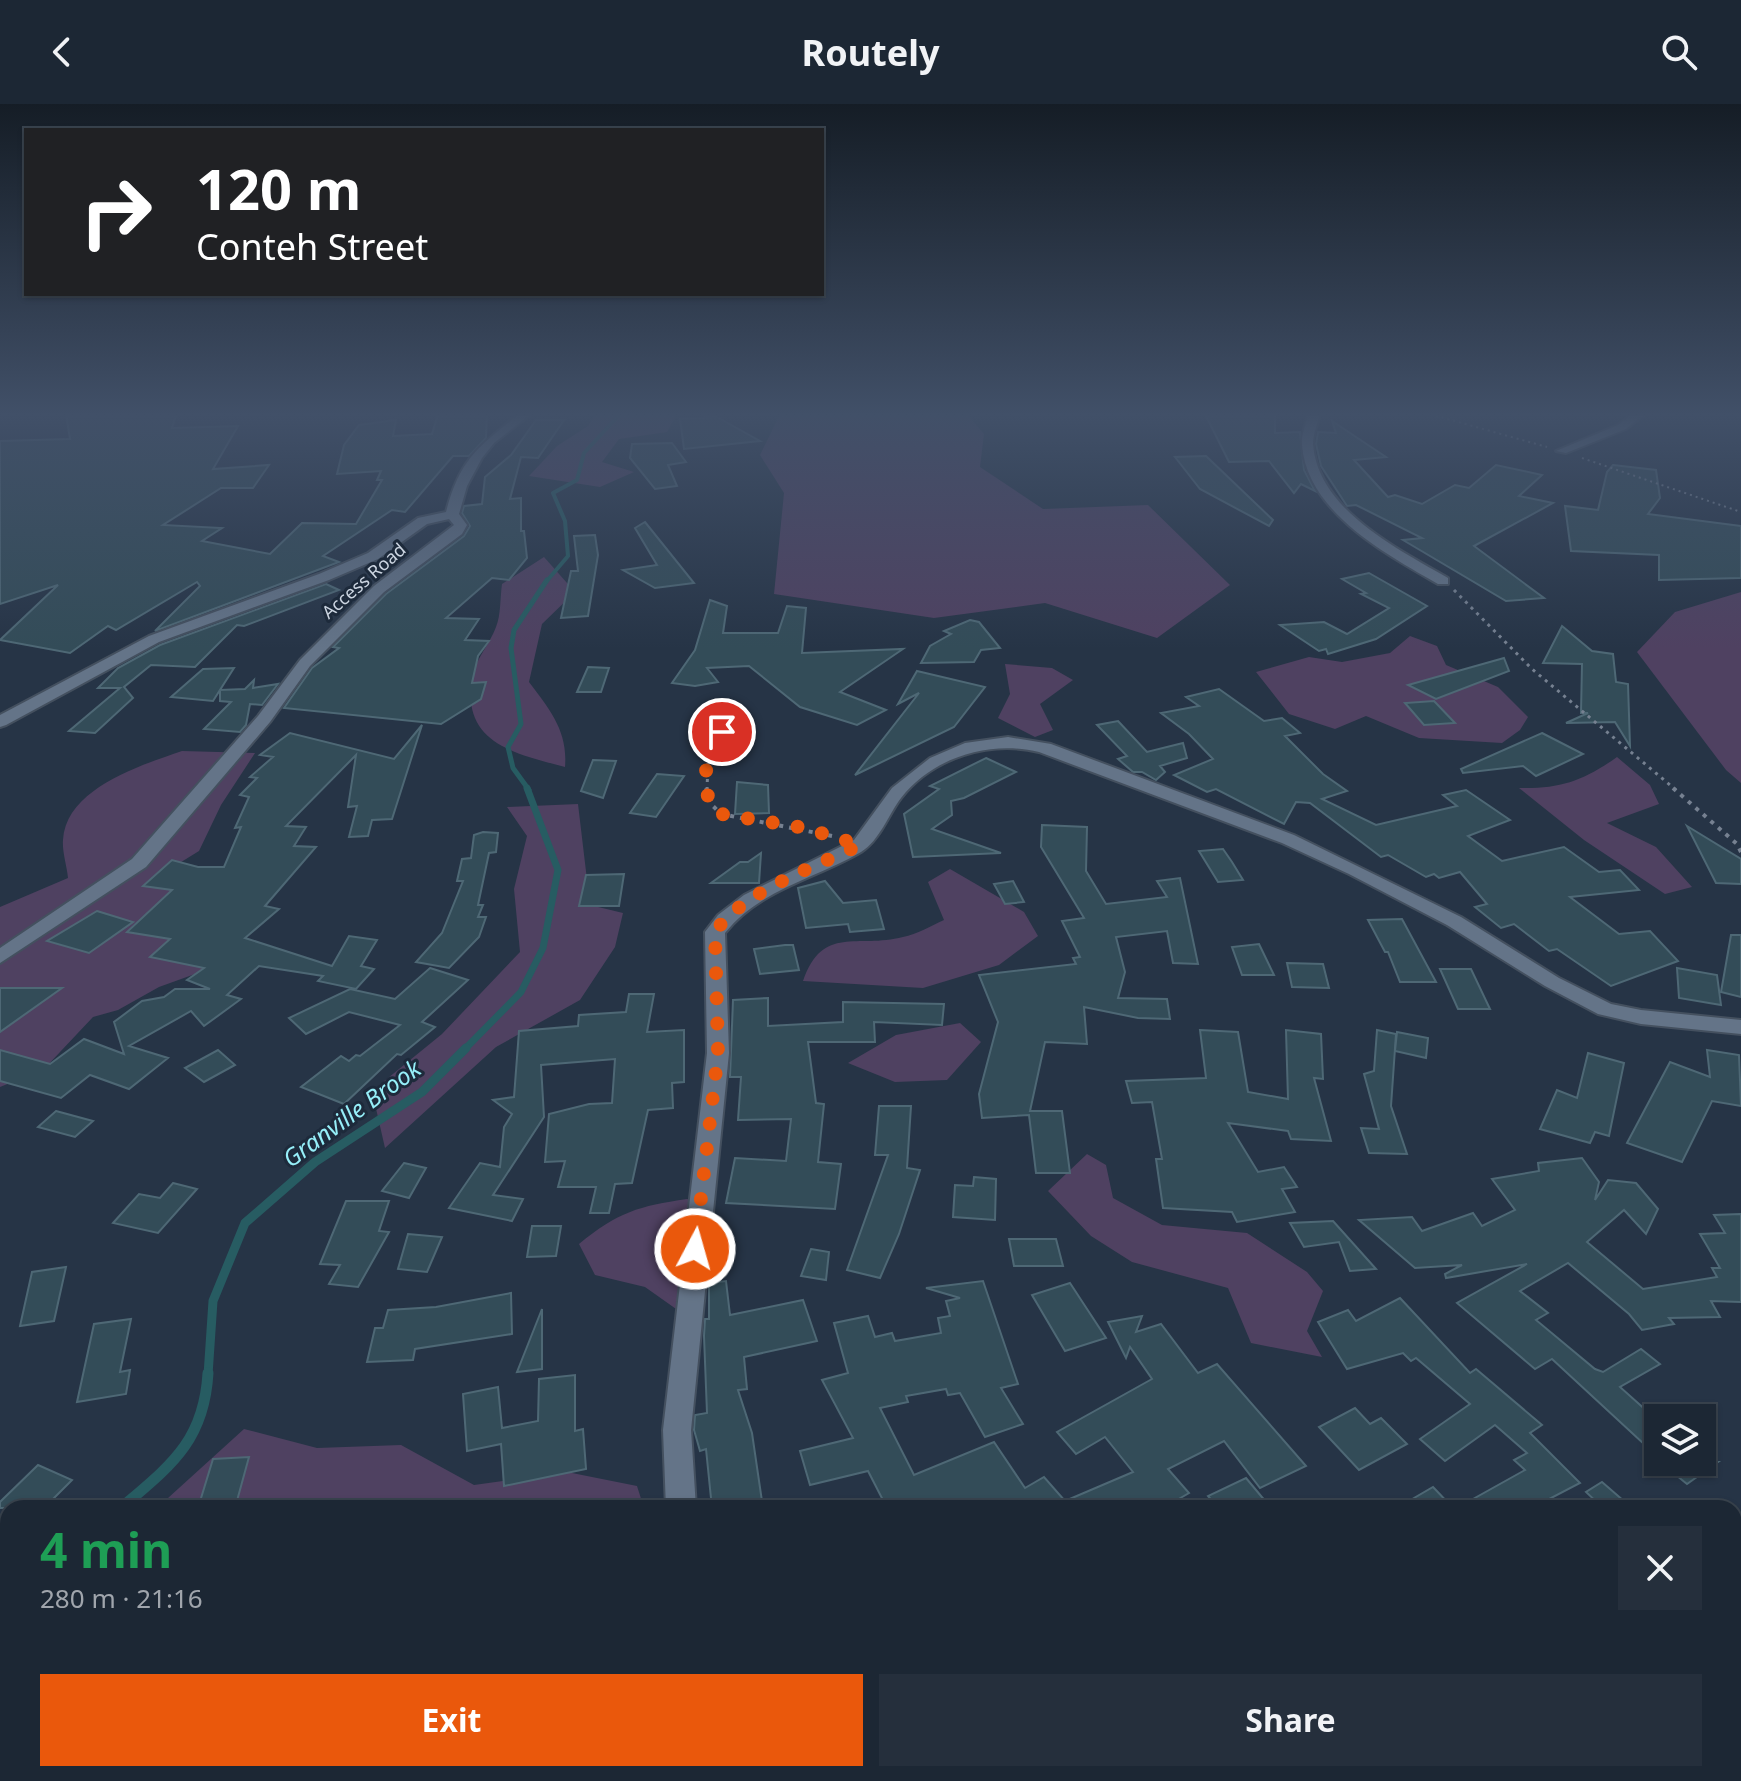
<!DOCTYPE html>
<meta charset="utf-8">
<style>
body{margin:0;font-family:"Noto Sans",sans-serif;background:#252f3c;color:#f1f3f6;height:100vh;display:flex;flex-direction:column;font-size:30px;white-space:nowrap}
*{box-sizing:border-box;margin:0}
p{font-size:26px;color:#a0a5ac}
.icon{flex:none;width:44px;height:44px;fill:none;stroke:currentColor;stroke-width:2;stroke-linecap:round;stroke-linejoin:round}
.map{position:relative;flex:1;overflow:hidden}
.details{position:absolute;left:0px;top:1396px;width:1742px;height:282px;display:flex;flex-direction:column;background:#1c2734;border-radius:24px 24px 0 0;box-shadow:0 2px 6px #0004,0 0 0 2px #3a444f}
.details>*{flex:none}
.banner{position:absolute;left:24px;top:24px;width:800px;height:168px;border-radius:0px;box-shadow:0 2px 6px #0004,0 0 0 2px #3a444f;background:#202124;color:#fff;overflow:hidden}
.controls{position:absolute;left:1644px;top:1300px;display:grid;gap:16px}
.controls a{display:grid;place-items:center;width:72px;height:72px;border-radius:0px;background:#1c2734;box-shadow:0 2px 6px #0004,0 0 0 2px #3a444f;font-size:40px}
.pin{position:absolute;display:grid;place-items:center;width:68px;height:68px;color:#fff;margin:-34px;border:4px solid #fff;border-radius:50%;box-shadow:0 2px 8px #0007}
.me{position:absolute;width:88px;margin:-44px;rotate:6deg;stroke-linejoin:round;filter:drop-shadow(0 0 6px #0008)}
.turn{display:flex;align-items:center;gap:28px;height:168px;padding:0 40px;font-size:36px}
.turn .icon{width:104px;height:104px;stroke-width:2.5}
.turn b{display:block;font-size:56px;line-height:68px}
.round{display:grid;place-items:center;flex:none;width:84px;height:84px;border-radius:0px;background:#252f3c}
.head{display:flex;align-items:center;justify-content:space-between;height:136px;padding:0 40px}
h1{font-size:48px;font-weight:700;line-height:60px;color:#1e9e55}
.action{display:flex;gap:16px;margin-top:auto;padding:16px 40px}
.action a{flex:1;height:92px;border-radius:0px;background:#ea580c;color:#fff;font-size:32px;font-weight:700;line-height:92px;text-align:center}
.action a+a{background:#252f3c;color:#f1f3f6}
header{display:flex;justify-content:space-between;align-items:center;height:104px;padding:0 40px;background:#1c2734;font-size:36px;font-weight:700}
.map>svg:first-child{display:block}
.green{fill:#4f4161}
.lines{fill:none;stroke-linecap:round;stroke-linejoin:round}
.stream-far4{stroke:#275c62;stroke-width:4}
.stream-far3{stroke:#275c62;stroke-width:5}
.stream-far2{stroke:#275c62;stroke-width:7}
.stream-far1{stroke:#275c62;stroke-width:9}
.stream{stroke:#275c62;stroke-width:11}
.building{fill:#334c58;stroke:#4e6875;stroke-width:2}
.minor-casing{stroke:#44505f;stroke-width:4}
.path-far2{stroke:#768191;stroke-width:2;stroke-dasharray:2 4;stroke-linecap:butt}
.path-far1{stroke:#768191;stroke-width:3;stroke-dasharray:3 5;stroke-linecap:butt}
.path{stroke:#768191;stroke-width:4;stroke-dasharray:4 6;stroke-linecap:butt}
.minor{fill:#647488;fill-rule:evenodd}
.route{stroke:#ea580c;stroke-width:14;stroke-dasharray:0 25.2}
.labels{text-anchor:middle;stroke-width:6;stroke-linejoin:round;paint-order:stroke}
.far-street-label{font-size:18px;fill:#ccd5e1;stroke:#1d2a3b}
.water-label{font-size:24px;font-style:italic;fill:#96eff9;stroke:#1d2a3b}
</style>
<header><svg class="icon" aria-label="back" viewBox="0 0 24 24"><path d="M15 5l-7 7 7 7"/></svg>Routely<svg class="icon" aria-label="search" viewBox="0 0 24 24"><circle cx="10" cy="10" r="6"/><path d="M15 15l6 6"/></svg></header>
<div class="map">
<svg width="1741" height="1677" viewBox="0 0 1741 1677">
<rect width="100%" height="100%" fill="#263446"/>
<g class="green">
<polygon points="595,310 677,310 667,328 619,335 602,358 634,368 600,383 529,372 557,342 588,322"/>
<polygon points="780,310 967,310 984,330 980,363 1043,405 1148,401 1230,481 1157,534 1045,499 934,514 774,490 784,389 760,351"/>
<path d="M544,453L575,488L542,520L529,578C550,606 568,627 565,663C513,649 461,639 472,573C475,556 490,540 496,523C501,511 500,494 502,480Z"/>
<polygon points="1741,488 1741,679 1726,666 1637,548 1675,508"/>
<polygon points="1410,532 1437,542 1446,561 1498,583 1528,613 1520,626 1502,639 1419,634 1366,612 1335,625 1289,610 1256,568 1309,553 1342,558 1390,549"/>
<polygon points="1005,560 1052,564 1073,576 1040,600 1053,626 1035,633 998,614 1010,590"/>
<path d="M182,647L255,649L221,701L199,747L152,776L186,783L230,843L195,870L159,883L118,906L93,913L44,965L0,983V803L68,774C67,762 62,748 63,736C66,684 142,661 182,647Z"/>
<path d="M1617,653L1650,681L1659,700L1607,719L1656,743L1692,783L1665,790L1584,736L1519,684C1560,685 1583,677 1617,653Z"/>
<polygon points="578,700 590,801 623,809 615,843 580,896 496,943 385,1044 372,987 442,930 520,848 514,785 527,732 507,703"/>
<path d="M950,765L1024,808L1038,832L999,861L923,884L803,877C823,820 857,845 903,833C917,830 931,822 944,816L928,778Z"/>
<polygon points="960,919 981,938 947,976 895,978 848,959 896,931"/>
<polygon points="1087,1050 1106,1061 1113,1094 1162,1121 1247,1129 1307,1168 1323,1187 1307,1227 1322,1253 1251,1239 1228,1184 1132,1158 1091,1132 1048,1087"/>
<path d="M687,1095L700,1098L686,1212L645,1183L595,1171L579,1140C618,1108 639,1102 687,1095Z"/>
<polygon points="244,1325 317,1344 401,1341 474,1381 567,1368 637,1382 644,1404 157,1404"/>
<polygon points="641,1670 826,1670 830,1677 642,1677"/>
<polygon points="1029,1670 1253,1670 1244,1677 1029,1677"/>
<polygon points="1503,1670 1709,1670 1717,1677 1636,1677 1631,1674 1623,1677 1508,1677"/>
</g>
<g class="lines">
<polyline class="stream-far4" points="546,478 568,452 565,417 553,389 577,376 584,349 620,310"/>
<polyline class="stream-far3" points="529,686 513,664 508,643 521,620 511,544 514,526 547,476"/>
<polyline class="stream-far2" points="464,946 521,888 543,844 558,766 527,684"/>
<polyline class="stream-far1" points="208,1271 213,1197 245,1119 315,1058 422,988 466,944"/>
<g class="stream">
<path d="M121,1404C170,1362 204,1338 208,1269"/>
<polyline points="0,1543 8,1533"/>
</g>
</g>
<g class="building">
<polygon points="66,310 176,311 172,324 238,322 213,365 269,361 253,384 221,384 163,421 222,424 202,437 270,450 302,419 356,420 382,376 377,376 381,367 337,370 344,341 359,321 396,316 393,332 432,330 438,310 487,310 486,334 469,352 453,352 405,408 392,406 323,452 339,458 155,527 200,482 197,478 116,526 108,522 70,549 0,536 58,481 0,500 0,337 70,335"/>
<polygon points="1205,310 1275,310 1275,329 1300,328 1304,366 1315,387 1301,380 1294,389 1269,357 1229,358"/>
<polygon points="717,313 760,337 684,345 680,315"/>
<polygon points="536,316 564,316 538,354 521,353 510,395 521,394 521,427 524,427 527,454 509,476 492,474 446,514 479,515 465,536 489,537 478,552 472,579 486,578 481,595 441,620 284,604 312,564 339,544 333,543 386,490 464,432 470,422 462,409 464,402 482,400 485,373 511,351"/>
<polygon points="1332,317 1386,353 1354,356 1388,393 1395,391 1422,400 1455,381 1469,384 1496,361 1542,371 1519,392 1553,399 1474,442 1544,494 1506,497 1403,436 1422,434 1356,401 1347,402 1321,362 1316,340 1318,328 1336,329"/>
<polygon points="672,339 686,358 668,361 677,382 655,385 630,354 632,340"/>
<polygon points="1206,352 1273,416 1269,422 1200,385 1175,353"/>
<polygon points="1613,361 1656,366 1660,394 1648,410 1741,422 1741,474 1659,476 1659,451 1571,447 1565,402 1598,406 1607,368"/>
<polygon points="645,418 694,479 655,484 623,466 657,461 635,424"/>
<polygon points="595,431 598,451 588,512 561,514 571,467 578,467 574,432"/>
<polygon points="1369,469 1427,502 1376,535 1328,550 1326,545 1319,547 1280,521 1324,518 1347,530 1389,504 1361,490 1366,489 1342,475"/>
<polygon points="326,480 339,486 244,522 237,521 195,563 151,561 124,583 133,594 95,629 69,627 120,584 98,584 118,564 160,541"/>
<polygon points="710,496 727,502 723,529 778,529 787,502 806,504 802,549 903,545 840,588 886,606 857,621 800,603 749,562 707,564 718,578 695,582 672,579 695,546"/>
<polygon points="970,516 979,518 1000,544 981,546 974,558 921,559 930,542 951,530 944,527"/>
<polygon points="1562,522 1592,547 1613,550 1616,578 1628,580 1630,642 1615,618 1566,619 1588,609 1581,609 1582,560 1543,559"/>
<polygon points="1504,554 1509,567 1436,595 1408,581"/>
<polygon points="588,563 609,564 601,588 577,588"/>
<polygon points="234,564 220,586 245,585 254,576 253,584 278,580 262,601 250,600 246,621 240,628 204,625 231,598 220,597 220,586 213,597 171,593 203,565"/>
<polygon points="917,567 985,583 954,623 855,671 919,589 898,600"/>
<polygon points="1219,585 1264,617 1282,614 1300,629 1285,632 1323,670 1347,687 1322,695 1376,721 1457,702 1443,691 1466,686 1510,716 1468,732 1502,757 1564,743 1599,768 1620,766 1639,786 1570,793 1619,830 1650,827 1678,857 1611,882 1557,845 1549,847 1514,820 1501,824 1475,803 1487,800 1460,768 1439,774 1434,770 1426,773 1388,751 1381,753 1310,699 1296,698 1284,720 1216,685 1207,688 1174,671 1213,655 1189,630 1161,609 1199,602 1186,593"/>
<polygon points="1434,597 1455,619 1424,621 1405,599"/>
<polygon points="1118,617 1147,648 1183,639 1187,654 1160,662 1165,668 1156,676 1142,668 1133,668 1118,655 1127,652 1097,621"/>
<polygon points="422,621 392,715 372,716 368,732 349,733 357,702 348,703 356,651 286,722 306,723 294,742 316,743 265,802 279,805 245,834 332,862 349,832 377,836 361,862 374,865 356,885 318,877 323,872 259,862 227,891 241,895 204,922 191,907 129,942 168,954 129,985 90,971 61,994 0,977 0,946 50,960 84,935 124,950 114,918 142,897 164,893 175,885 210,885 187,876 204,864 150,853 170,835 127,828 172,786 143,782 172,756 198,763 224,763 241,723 235,724 249,693 240,691 257,674 250,673 273,653 260,651 290,629 394,655"/>
<polygon points="1542,629 1583,650 1536,672 1523,662 1463,669 1461,665"/>
<polygon points="986,654 1016,668 964,694 951,697 952,711 932,725 1001,749 913,753 904,710 939,685 930,682"/>
<polygon points="593,656 616,657 603,694 581,687"/>
<polygon points="657,670 684,672 656,713 630,709"/>
<polygon points="737,678 768,681 769,709 735,710"/>
<polygon points="1042,721 1087,723 1086,767 1106,800 1167,793 1157,777 1180,774 1198,860 1173,859 1167,827 1116,833 1125,868 1118,894 1167,895 1170,915 1138,914 1084,903 1087,940 1045,938 1030,1007 1062,1007 1070,1069 1036,1069 1029,1011 982,1014 979,990 998,918 979,871 1076,860 1073,854 1080,853 1062,817 1084,814 1041,743"/>
<polygon points="1687,722 1741,755 1741,780 1716,779"/>
<polygon points="483,728 498,729 496,748 489,749 478,801 483,801 478,813 486,813 479,833 449,864 416,858 442,829 463,777 457,777 462,755 471,754 474,731"/>
<polygon points="1223,745 1232,758 1243,776 1218,778 1199,747"/>
<polygon points="761,749 759,779 711,779 740,758 748,758"/>
<polygon points="624,770 619,802 579,802 586,771"/>
<polygon points="825,777 843,799 876,796 884,825 850,828 848,820 806,824 798,784"/>
<polygon points="1013,777 1024,798 1005,800 994,780"/>
<polygon points="97,807 133,818 89,849 47,837"/>
<polygon points="1402,815 1436,878 1400,878 1388,848 1385,848 1368,816"/>
<polygon points="1731,831 1741,831 1741,893 1721,888"/>
<polygon points="1259,840 1274,871 1242,871 1232,843"/>
<polygon points="785,841 793,841 799,866 760,870 754,845"/>
<polygon points="1287,859 1323,860 1329,884 1292,883"/>
<polygon points="430,864 468,876 422,918 435,923 401,951 397,950 344,1000 301,983 341,952 349,957 356,951 360,952 400,921 349,908 306,930 289,914 350,885 395,895"/>
<polygon points="1677,864 1717,871 1721,901 1679,894"/>
<polygon points="1440,865 1471,865 1490,905 1458,905"/>
<polygon points="0,884 62,884 0,928"/>
<polygon points="629,890 654,890 647,928 684,926 684,978 672,979 673,1004 648,1006 632,1079 615,1080 609,1109 590,1109 596,1083 558,1083 565,1057 545,1058 549,1010 589,1000 612,999 615,955 541,961 544,1013 493,1091 523,1095 512,1117 449,1104 480,1059 500,1063 504,1023 512,1010 493,996 514,993 519,927 578,922 579,911 626,908"/>
<polygon points="768,894 768,922 843,918 843,898 944,900 942,921 874,918 875,938 808,938 816,999 824,1000 818,1058 841,1060 835,1105 726,1099 735,1054 786,1057 791,1015 738,1016 741,973 730,973 733,896"/>
<polygon points="1200,926 1238,928 1248,988 1288,995 1286,926 1321,930 1323,975 1314,974 1331,1037 1291,1035 1288,1027 1228,1019 1258,1068 1284,1063 1297,1083 1282,1085 1295,1108 1237,1118 1232,1108 1163,1104 1156,1055 1162,1055 1152,998 1132,999 1126,977 1206,974"/>
<polygon points="1377,926 1396,930 1391,1002 1407,1050 1369,1049 1361,1024 1379,1025 1364,970 1374,967"/>
<polygon points="1397,928 1428,934 1426,954 1395,947"/>
<polygon points="218,946 235,961 204,978 185,964"/>
<polygon points="1707,946 1739,951 1741,1002 1712,997 1682,1058 1627,1039 1670,958 1710,973"/>
<polygon points="1588,949 1624,959 1609,1032 1595,1028 1590,1039 1540,1025 1557,986 1577,994"/>
<polygon points="879,1002 911,1002 907,1064 920,1066 899,1130 880,1174 847,1166 888,1051 875,1051"/>
<polygon points="56,1007 93,1017 75,1033 38,1023"/>
<polygon points="1582,1054 1599,1078 1595,1096 1608,1076 1636,1079 1658,1105 1646,1130 1624,1106 1587,1138 1643,1185 1717,1173 1712,1164 1720,1164 1700,1130 1725,1129 1714,1111 1741,1110 1741,1198 1711,1197 1720,1213 1669,1214 1674,1220 1642,1226 1629,1210 1568,1159 1520,1187 1548,1209 1536,1216 1595,1265 1603,1268 1641,1245 1660,1260 1620,1283 1658,1317 1658,1353 1552,1255 1535,1265 1457,1199 1527,1160 1446,1174 1445,1170 1462,1161 1415,1164 1359,1116 1412,1113 1422,1127 1473,1109 1482,1122 1515,1106 1492,1075 1539,1067 1538,1059"/>
<polygon points="404,1059 426,1064 409,1094 382,1087"/>
<polygon points="974,1073 996,1075 995,1116 953,1113 955,1081 973,1082"/>
<polygon points="173,1079 197,1085 158,1129 113,1119 139,1090 160,1094"/>
<polygon points="346,1097 389,1097 379,1127 389,1128 358,1183 329,1180 340,1161 320,1160"/>
<polygon points="1333,1117 1376,1165 1350,1167 1339,1138 1304,1143 1290,1119"/>
<polygon points="532,1122 561,1122 556,1152 527,1153"/>
<polygon points="408,1130 442,1133 427,1168 398,1165"/>
<polygon points="1009,1135 1056,1135 1063,1162 1014,1162"/>
<polygon points="811,1145 829,1148 826,1176 801,1172"/>
<polygon points="66,1163 54,1217 20,1222 32,1168"/>
<polygon points="726,1177 730,1211 803,1196 817,1237 744,1253 747,1285 738,1286 752,1329 763,1404 712,1404 706,1345 700,1347 694,1326 695,1311 707,1309 704,1232 705,1215 709,1215 709,1179"/>
<polygon points="983,1177 1018,1280 1001,1284 1023,1320 985,1333 960,1289 948,1291 946,1285 906,1292 908,1298 880,1304 914,1371 994,1338 1025,1384 1044,1373 1065,1397 1133,1368 1105,1333 1076,1350 1057,1328 1152,1275 1130,1243 1126,1254 1108,1218 1142,1212 1136,1228 1161,1220 1198,1269 1217,1260 1306,1362 1260,1384 1224,1337 1168,1365 1189,1389 1163,1404 887,1404 868,1367 810,1381 800,1347 853,1334 822,1276 848,1269 834,1219 868,1212 875,1233 892,1229 895,1237 941,1229 938,1214 950,1212 946,1197 960,1194 926,1184"/>
<polygon points="1070,1179 1106,1234 1065,1247 1032,1191"/>
<polygon points="511,1189 512,1230 415,1245 413,1256 367,1258 375,1224 383,1224 388,1206 436,1203"/>
<polygon points="1400,1194 1470,1269 1476,1265 1542,1321 1530,1329 1580,1379 1532,1404 1457,1404 1525,1366 1514,1356 1527,1349 1495,1321 1445,1357 1420,1335 1470,1300 1416,1254 1411,1257 1403,1249 1347,1265 1318,1218 1348,1206 1356,1217"/>
<polygon points="542,1205 542,1265 517,1268"/>
<polygon points="131,1215 120,1268 130,1266 126,1290 77,1298 94,1220"/>
<polygon points="575,1271 575,1327 583,1325 586,1365 504,1382 501,1340 467,1347 463,1290 498,1283 502,1324 538,1317 539,1275"/>
<polygon points="1355,1304 1370,1320 1381,1314 1407,1340 1359,1366 1319,1323"/>
<polygon points="249,1353 235,1404 198,1404 213,1355"/>
<polygon points="1660,1358 1718,1358 1687,1380"/>
<polygon points="38,1361 72,1376 44,1404 0,1404 0,1398"/>
<polygon points="1246,1374 1266,1398 1253,1404 1218,1404 1208,1392"/>
<polygon points="1602,1378 1632,1404 1603,1404 1586,1388"/>
<polygon points="1433,1383 1453,1404 1397,1404"/>
</g>
<g class="lines">
<g class="minor-casing">
<g id="minor">
<path d="M519,310H531L494,339L482,354L467,382L459,410L467,421L462,430L384,488L310,562L270,618L146,763L0,859V844L132,755L258,612L300,556L374,482L454,421L449,415L427,420L378,455L329,476L159,538L6,621L0,623V611L149,532L319,470L368,449L418,414L446,408C460,354 479,343 519,310Z"/>
<path d="M1308,310H1320C1317,320 1313,331 1313,340C1318,406 1398,445 1448,474V480H1438C1386,450 1307,408 1302,341C1301,331 1306,320 1308,310Z"/>
<polygon points="1632,310 1645,310 1626,325 1566,349 1556,347 1618,321"/>
<path d="M1008,633L1051,640L1294,731L1461,813L1559,874L1611,900L1641,906L1741,916V930L1641,920L1598,910L1545,882L1447,821L1349,770L1282,739L1039,648C990,636 933,653 901,694C888,711 880,736 861,748C815,775 760,785 725,829L729,949L691,1326L696,1404H666L663,1326L707,949L705,828L718,811L744,791L854,736L892,684L930,654L965,639Z"/>
<rect x="702" y="1670" width="34" height="7"/>
</g>
</g>
<g class="path-far2">
<polyline points="1430,310 1547,343"/>
<polyline points="1582,354 1741,408"/>
</g>
<g class="path-far1">
<polyline points="1454,486 1532,565 1676,686"/>
<polyline points="707,686 708,658 722,628"/>
</g>
<g class="path">
<polyline points="706,684 713,702 721,710 832,732"/>
<polyline points="1673,684 1737,740 1741,748"/>
</g>
<use href="#minor" class="minor"/>
</g>
<linearGradient id="sky" x2="0" y2="1"><stop stop-color="#151d26"/><stop offset="0.57" stop-color="#415068"/><stop offset="1" stop-color="#415068" stop-opacity="0"/></linearGradient>
<rect width="1741" height="545" fill="url(#sky)"/>
<g class="lines">
<path class="route" d="M695,1145L718,949L715,828C742,788 817,762 860,741L805,724L721,710C696,693 705,648 722,628"/>
</g>
<g class="labels">
<g class="far-street-label">
<text transform="translate(364 477) rotate(-41)" y="6">Access Road</text>
</g>
<g class="water-label">
<text transform="translate(352 1010) rotate(-36)" y="8">Granville Brook</text>
</g>
</g>
</svg>
<div class="controls">
<a><svg class="icon" aria-label="layers" viewBox="0 0 24 24"><path d="M12 4l9 5-9 5-9-5zM3 14l9 5 9-5"/></svg></a>
</div>
<div class="pin" style="left:722px;top:628px;background:#d93025"><svg class="icon" aria-label="arrive" viewBox="0 0 24 24"><path d="M6 21V4h12l-3 4 3 4H6"/></svg></div>
<svg class="me" style="left:695px;top:1145px" viewBox="-20 -20 40 40"><circle r="17" fill="#ea580c" stroke="#fff" stroke-width="3"/><path d="M0-11L8 9 0 5-8 9z" fill="#fff"/></svg>
<div class="banner">
<div class="turn"><svg class="icon" aria-label="right" viewBox="0 0 24 24"><path d="M7 20v-9h11M14 6l5 5-5 5"/></svg><div><b>120 m</b>Conteh Street</div></div>
</div>
<section class="details">
<div class="head"><div><h1>4 min</h1><p>280 m · 21:16</p></div><a class="round"><svg class="icon" aria-label="close" viewBox="0 0 24 24"><path d="M6 6l12 12M18 6L6 18"/></svg></a></div>
<div class="action"><a>Exit</a><a>Share</a></div>
</section>
</div>
